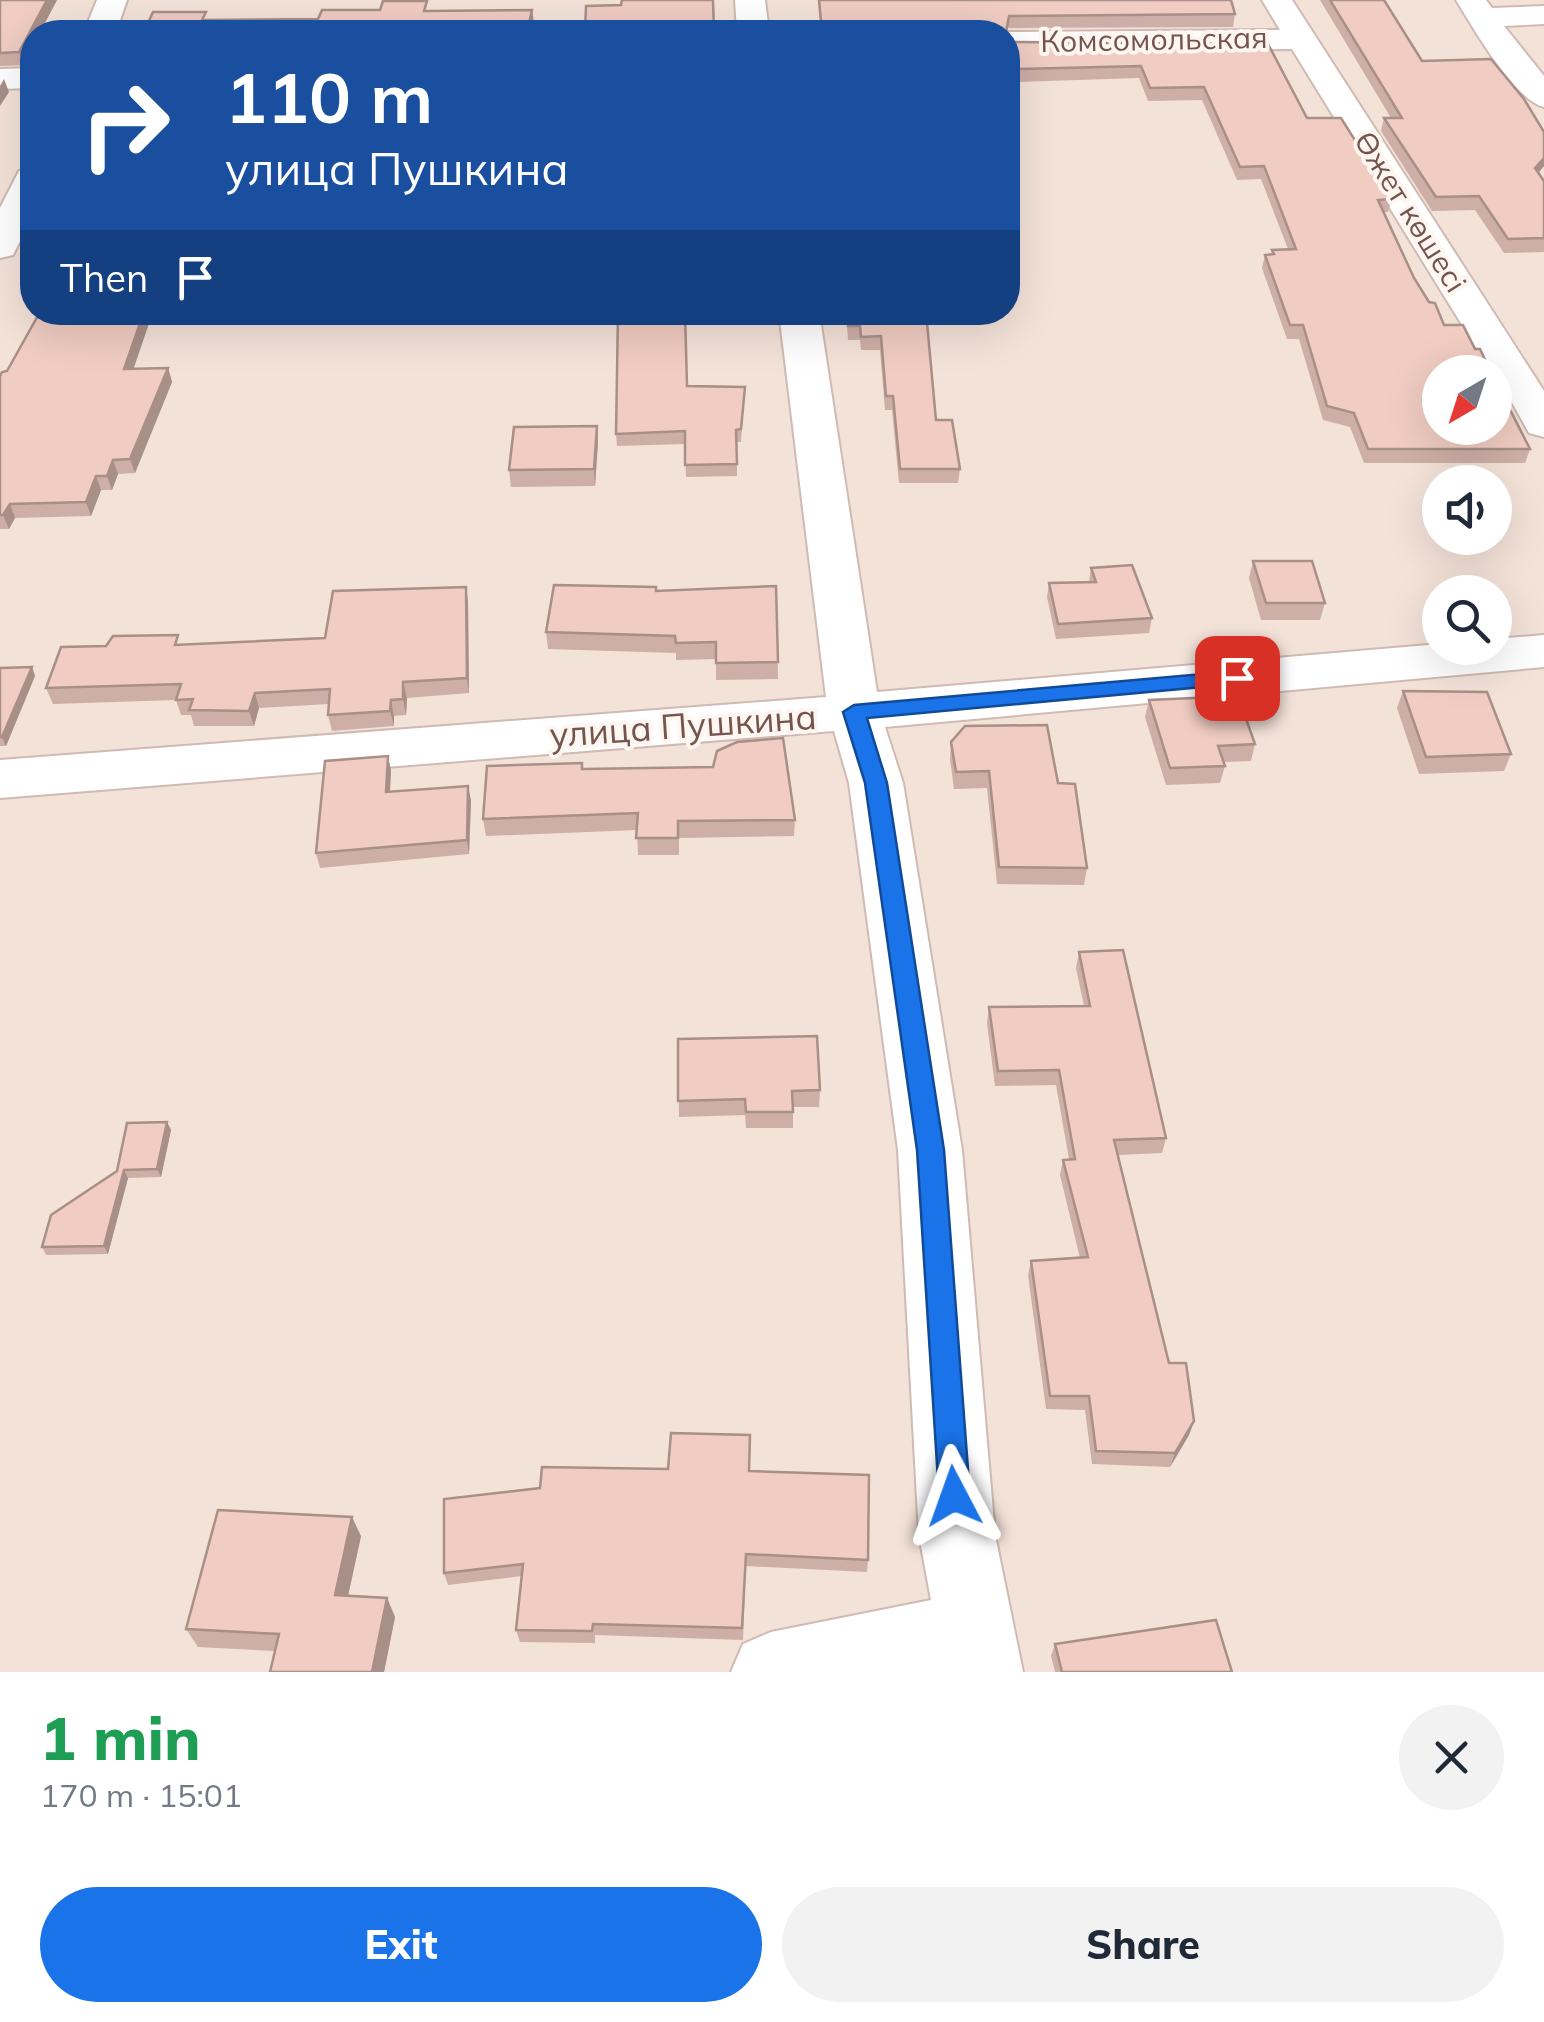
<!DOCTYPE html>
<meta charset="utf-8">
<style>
body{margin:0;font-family:Mulish,sans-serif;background:#f2f2f3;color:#1f2937;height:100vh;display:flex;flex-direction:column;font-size:38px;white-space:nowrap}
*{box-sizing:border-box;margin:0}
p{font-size:32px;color:#747a83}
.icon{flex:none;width:55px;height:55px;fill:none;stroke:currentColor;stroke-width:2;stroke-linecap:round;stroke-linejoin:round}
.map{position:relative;height:1672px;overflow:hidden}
.details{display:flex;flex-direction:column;background:#fff;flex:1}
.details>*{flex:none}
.banner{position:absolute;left:20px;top:20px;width:1000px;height:305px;border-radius:40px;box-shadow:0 10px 40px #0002;background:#1a4fa0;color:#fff;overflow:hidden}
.needle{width:65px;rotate:219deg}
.tools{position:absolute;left:1422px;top:355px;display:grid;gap:20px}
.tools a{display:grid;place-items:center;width:90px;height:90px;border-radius:50%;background:#fff;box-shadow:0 10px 40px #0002;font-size:50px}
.pin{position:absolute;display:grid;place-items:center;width:85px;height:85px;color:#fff;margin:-42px;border-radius:20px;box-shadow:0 5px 15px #0006}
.me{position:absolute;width:110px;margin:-55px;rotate:356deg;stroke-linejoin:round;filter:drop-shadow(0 0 8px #0008)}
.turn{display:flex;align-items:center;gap:35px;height:210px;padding:0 40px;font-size:45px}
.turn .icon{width:130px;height:130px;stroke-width:2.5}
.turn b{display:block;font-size:70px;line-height:85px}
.then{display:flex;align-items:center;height:95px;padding:0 40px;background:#0003;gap:20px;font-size:38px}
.round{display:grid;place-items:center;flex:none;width:105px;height:105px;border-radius:52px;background:#f2f2f3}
.overview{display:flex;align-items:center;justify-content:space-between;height:170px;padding:0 40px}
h1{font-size:60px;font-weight:800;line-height:75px;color:#1e9e55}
.action{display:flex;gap:20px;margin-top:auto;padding:20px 40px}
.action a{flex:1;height:115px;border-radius:60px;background:#1a73e8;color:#fff;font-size:40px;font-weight:800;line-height:115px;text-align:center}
.action a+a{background:#f2f2f3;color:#1f2937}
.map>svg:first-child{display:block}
.residential{fill:#f3e2d8;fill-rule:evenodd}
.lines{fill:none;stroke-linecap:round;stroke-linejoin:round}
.minor-casing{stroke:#d0bab2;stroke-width:4}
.minor{fill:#fff;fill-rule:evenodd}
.wall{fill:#ceafa7}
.shaded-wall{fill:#a88f88}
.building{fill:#f0ccc2;stroke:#a88f88;stroke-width:2.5}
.route{fill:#1a73e8;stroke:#114b97;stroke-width:2.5}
.labels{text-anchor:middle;stroke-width:8;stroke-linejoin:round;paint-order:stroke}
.far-street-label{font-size:30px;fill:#76544e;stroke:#fef6f0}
.street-label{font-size:35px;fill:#76544e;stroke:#fef6f0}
</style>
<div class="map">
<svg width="1544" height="1672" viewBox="0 0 1544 1672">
<rect width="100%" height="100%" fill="#fcf1e9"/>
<path class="residential" d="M0,0H1544V1672H0ZM32,32H1008V312H32ZM1440,372H1495V428H1440ZM1440,482H1495V538H1440ZM1440,592H1495V648H1440Z"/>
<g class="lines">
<g class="minor-casing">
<g id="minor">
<polygon points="97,0 127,0 116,32 84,32"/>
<polygon points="735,0 765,0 769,32 737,32"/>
<polygon points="1262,0 1292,0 1544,391 1544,437 1529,433 1495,372 1491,372 1292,49 1008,51 1008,32 1280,30"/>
<path d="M1456,0H1486L1492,8L1544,6V24L1504,26L1544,76V107C1513,99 1473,27 1456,0Z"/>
<polygon points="32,68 32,88 0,89 0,69"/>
<polygon points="32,168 32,217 13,255 0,258 0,208 19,171"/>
<polygon points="779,312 819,312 877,692 1440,644 1440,648 1495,648 1495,639 1544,635 1544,667 885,727 903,783 962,1150 995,1535 1023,1672 731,1672 743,1644 771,1632 931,1600 919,1535 898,1150 849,783 834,731 0,798 0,760 826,697"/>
</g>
</g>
<use href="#minor" class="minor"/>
</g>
<g class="wall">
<polygon points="0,0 57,0 23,65 0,66"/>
<polygon points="818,0 1235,14 1233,27 1008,28 1007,32 821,32"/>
<polygon points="1320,0 1384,0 1422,61 1544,132 1544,166 1538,173 1544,181 1544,252 1504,253 1475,210 1432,211 1381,131 1384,118 1391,118"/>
<polygon points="1009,42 1268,44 1307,118 1392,199 1388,212 1384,212 1414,278 1444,325 1475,349 1530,449 1525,463 1364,463 1350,427 1323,420 1299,339 1287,339 1262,268 1265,255 1271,254 1272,250 1288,249 1261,179 1237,180 1202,100 1148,101 1139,78 1017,82"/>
<polygon points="846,312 926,312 936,420 960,469 958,483 899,483 892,410 885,410 880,350 861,350 860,340 848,340"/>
<polygon points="168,368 172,382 135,473 118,474 112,490 101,490 91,516 15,518 9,529 0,529 0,376 133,369"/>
<polygon points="687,386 745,387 741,442 737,442 737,476 686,477 685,444 617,446 616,434"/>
<polygon points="597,426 598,442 595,486 511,487 509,470"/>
<polygon points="1253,561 1325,603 1320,620 1261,620 1249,578"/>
<polygon points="1091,568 1152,618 1149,633 1056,639 1047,597 1049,583 1089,582"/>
<polygon points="776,586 778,679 716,680 716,659 676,660 676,653 548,649 546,632 656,591"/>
<polygon points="466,587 468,602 469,693 407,698 406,715 394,716 394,726 332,731 328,715 329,704 259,708 254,726 194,726 191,715 181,715 176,700 53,704 46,688 181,645 325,638"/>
<polygon points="32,667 35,676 6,746 0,746 0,668"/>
<polygon points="1403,691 1511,754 1504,771 1419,774 1397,708"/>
<polygon points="1149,700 1255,744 1251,761 1223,762 1225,766 1220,783 1166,785 1145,717"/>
<polygon points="951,742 1058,783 1087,868 1084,885 997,884 987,788 954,789 950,759"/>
<polygon points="583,769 795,820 794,836 679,838 679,855 638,855 637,830 486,836 483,819"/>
<polygon points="391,770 390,792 468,786 471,801 469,854 320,868 316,853"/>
<polygon points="1079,952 1166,1138 1162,1153 1118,1155 1169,1363 1194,1421 1189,1435 1170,1467 1092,1464 1085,1410 1046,1409 1028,1275 1031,1261 1080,1258 1060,1175 1063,1160 1069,1159 1056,1085 995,1086 987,1023 989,1007 1084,1006 1076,968"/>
<polygon points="678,1039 820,1090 819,1107 793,1107 793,1128 746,1128 745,1115 679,1117"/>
<polygon points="167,1122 171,1130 161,1177 128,1178 108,1254 46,1255 42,1247"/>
<polygon points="750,1471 868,1560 867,1572 746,1566 743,1640 595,1635 595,1643 520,1642 516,1630 522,1576 448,1585 444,1573"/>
<polygon points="361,1536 348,1596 387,1598 395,1617 384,1672 270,1672 275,1651 198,1647 186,1629"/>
<polygon points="1055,1644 1232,1672 1055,1672 1051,1656"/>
</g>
<g class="shaded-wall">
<polygon points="47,0 57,0 40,32 32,32 32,47 23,65 19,52"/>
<polygon points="532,10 534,22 531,32 527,32"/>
<polygon points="1019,69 1017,82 1008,88 1008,76"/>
<polygon points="4,79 9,92 0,106 0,86"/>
<polygon points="1544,158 1544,166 1531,182 1535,168"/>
<polygon points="144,312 153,312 129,382 124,369"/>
<polygon points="168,368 172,382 135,473 130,459"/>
<polygon points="597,426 598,442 595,486 594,469"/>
<polygon points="113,460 118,474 112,490 107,476"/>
<polygon points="96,476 101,490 91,516 86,502"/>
<polygon points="10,504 15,518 9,529 3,515"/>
<polygon points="466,587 468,602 469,693 467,678"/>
<polygon points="32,667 35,676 6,746 2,737"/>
<polygon points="403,682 407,698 406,715 403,699"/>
<polygon points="255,693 259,708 254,726 249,711"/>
<polygon points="391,700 394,716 394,726 390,711"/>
<polygon points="388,756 391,770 389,807 386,792"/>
<polygon points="468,786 471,801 469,854 467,840"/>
<polygon points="167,1122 171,1130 161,1177 157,1169"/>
<polygon points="124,1170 128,1178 108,1254 104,1246"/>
<polygon points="1194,1421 1189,1435 1170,1467 1175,1453"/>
<polygon points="352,1517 361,1536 344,1614 335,1595"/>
<polygon points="387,1598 395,1617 384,1672 372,1672"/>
</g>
<g class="building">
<polygon points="0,0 47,0 19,52 0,53"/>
<polygon points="622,0 713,0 714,32 585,32 586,6 621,5"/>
<polygon points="819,0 1231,0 1235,14 1009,16 1006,32 822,32"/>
<polygon points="1330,0 1384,0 1422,61 1491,59 1524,99 1544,132 1544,158 1535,168 1544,181 1544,238 1508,239 1479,196 1436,197 1384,118 1402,118"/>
<polygon points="383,1 427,1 424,11 532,10 527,32 144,32 153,12 206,12 202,20 318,19 322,10 380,10"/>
<polygon points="1008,41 1009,42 1268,44 1307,118 1341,118 1392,199 1378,200 1414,278 1429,302 1435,303 1444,325 1463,325 1475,349 1480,349 1491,372 1440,372 1440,428 1495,428 1495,380 1530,449 1368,449 1354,413 1327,406 1303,325 1290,325 1265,255 1274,254 1272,250 1296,249 1264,166 1240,167 1204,87 1150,88 1141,66 1019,69 1008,76"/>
<polygon points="40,312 144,312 124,369 168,368 130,459 113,460 107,476 96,476 86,502 10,504 3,515 0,515 0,376 2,372 7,371"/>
<polygon points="618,312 685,312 687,386 745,387 741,429 736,430 737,464 685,465 685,431 616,434"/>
<polygon points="847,312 926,312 936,420 952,420 960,469 900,469 893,396 886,396 881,336 861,337 860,326 848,326"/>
<polygon points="597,426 594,469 509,470 514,427"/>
<polygon points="1253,561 1312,561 1325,603 1266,603"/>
<polygon points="1132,565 1152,618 1058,624 1049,583 1096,582 1091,568"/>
<polygon points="554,585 656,587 656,591 776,586 778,662 716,663 716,642 676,643 675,636 546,632"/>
<polygon points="466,587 467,678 403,682 403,699 391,700 390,711 328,715 330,689 255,693 249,711 189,710 193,699 176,700 181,684 46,688 61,647 106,646 113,636 178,635 175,645 325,638 333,591"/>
<polygon points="32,667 2,737 0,737 0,668"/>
<polygon points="1403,691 1487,692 1511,754 1426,757"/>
<polygon points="1238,696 1255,744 1218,746 1225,766 1170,768 1149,700"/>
<polygon points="1047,725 1058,783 1075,784 1087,868 999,867 989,771 956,772 951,742 965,726"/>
<polygon points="783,738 795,820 678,821 678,838 636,838 638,813 483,819 487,766 582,763 582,769 713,767 717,751 737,742"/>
<polygon points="388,756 386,792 468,786 467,840 316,853 325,761"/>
<polygon points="1123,950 1166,1138 1114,1140 1169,1363 1186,1363 1194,1421 1175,1453 1096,1451 1089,1396 1050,1396 1031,1261 1088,1257 1063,1160 1075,1159 1059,1070 998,1071 989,1007 1090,1006 1079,952"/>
<polygon points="817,1036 820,1090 792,1091 793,1112 746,1112 745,1099 678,1101 678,1039"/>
<polygon points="167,1122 157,1169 124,1170 104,1246 42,1247 51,1215 117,1171 127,1123"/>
<polygon points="671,1433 750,1435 749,1471 869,1475 868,1560 746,1554 742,1628 593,1624 592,1631 516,1630 523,1564 444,1573 444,1499 540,1488 542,1467 668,1469"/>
<polygon points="218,1510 352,1517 335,1595 387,1598 372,1672 270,1672 279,1634 186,1629"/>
<polygon points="1216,1620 1232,1672 1062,1672 1055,1644"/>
</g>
<polygon class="route" points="1237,671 1245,673 1245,683 867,718 887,783 944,1150 970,1496 965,1507 954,1512 944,1507 939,1496 917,1150 865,783 843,712 854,705"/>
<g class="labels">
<g class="far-street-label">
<text transform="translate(1154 40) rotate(-1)" y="10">Комсомольская</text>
<text transform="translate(1410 212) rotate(58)" y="10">Өжет көшесі</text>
</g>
<g class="street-label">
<text transform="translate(683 726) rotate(-4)" y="12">улица Пушкина</text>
</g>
</g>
</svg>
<div class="tools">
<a><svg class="needle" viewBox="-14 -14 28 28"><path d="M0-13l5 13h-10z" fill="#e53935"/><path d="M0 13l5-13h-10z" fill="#747a83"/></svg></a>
<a><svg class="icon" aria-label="sound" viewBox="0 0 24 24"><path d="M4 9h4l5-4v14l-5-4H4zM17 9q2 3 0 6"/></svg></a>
<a><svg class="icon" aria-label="search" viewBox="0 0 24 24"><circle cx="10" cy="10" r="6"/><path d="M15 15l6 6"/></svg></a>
</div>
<div class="pin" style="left:1237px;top:678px;background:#d93025"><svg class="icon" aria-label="arrive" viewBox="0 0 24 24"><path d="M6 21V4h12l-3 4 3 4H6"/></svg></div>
<svg class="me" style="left:954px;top:1496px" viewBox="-20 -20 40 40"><path d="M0-17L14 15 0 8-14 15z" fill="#1a73e8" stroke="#fff" stroke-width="4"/></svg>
<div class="banner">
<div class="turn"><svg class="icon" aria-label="right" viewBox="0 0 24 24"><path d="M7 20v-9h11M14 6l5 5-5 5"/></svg><div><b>110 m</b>улица Пушкина</div></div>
<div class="then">Then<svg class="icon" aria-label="arrive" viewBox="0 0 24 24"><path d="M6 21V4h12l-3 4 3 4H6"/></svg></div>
</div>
</div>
<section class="details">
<div class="overview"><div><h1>1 min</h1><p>170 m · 15:01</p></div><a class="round"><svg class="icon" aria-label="close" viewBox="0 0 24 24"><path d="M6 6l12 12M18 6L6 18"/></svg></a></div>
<div class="action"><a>Exit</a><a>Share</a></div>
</section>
